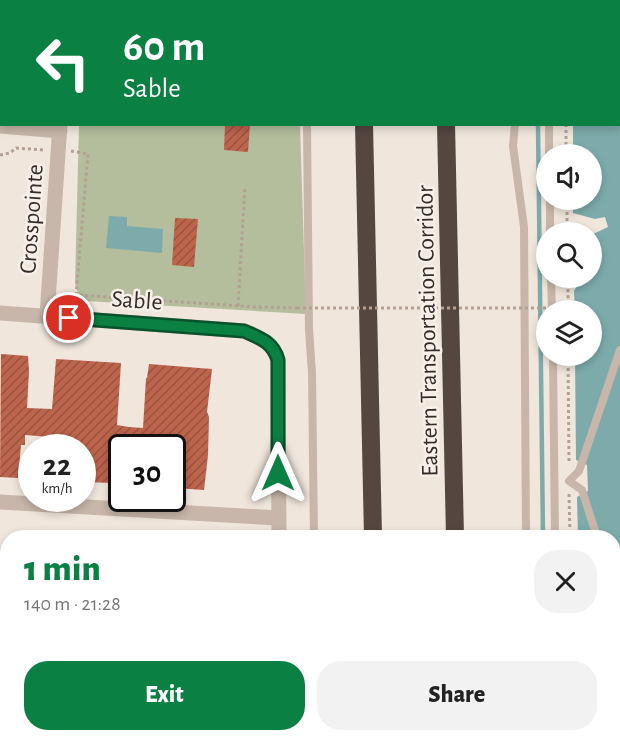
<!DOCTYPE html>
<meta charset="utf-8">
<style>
body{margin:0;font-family:"Alegreya Sans",sans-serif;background:#f2f2f2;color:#222;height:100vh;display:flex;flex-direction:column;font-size:22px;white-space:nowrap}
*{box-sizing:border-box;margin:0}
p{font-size:20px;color:#767676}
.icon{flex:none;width:33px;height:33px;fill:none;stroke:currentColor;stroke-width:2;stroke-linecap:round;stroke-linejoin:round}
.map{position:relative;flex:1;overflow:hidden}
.panel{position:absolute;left:0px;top:530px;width:621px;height:212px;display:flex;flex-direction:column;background:#fff;border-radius:24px 24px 0 0;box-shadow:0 3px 9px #0003}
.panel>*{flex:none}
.hud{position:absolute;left:0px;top:0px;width:621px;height:126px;box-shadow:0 3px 9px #0003;background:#0b8043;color:#fff;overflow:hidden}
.fabs{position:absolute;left:536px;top:144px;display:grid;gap:12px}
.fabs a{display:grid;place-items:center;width:66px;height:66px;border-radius:50%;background:#fff;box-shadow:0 3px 9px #0003;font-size:30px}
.speed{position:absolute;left:18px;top:434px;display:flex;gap:12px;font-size:30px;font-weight:700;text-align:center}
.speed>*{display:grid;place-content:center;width:78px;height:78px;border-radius:50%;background:#fff;box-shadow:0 3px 9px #0003;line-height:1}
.speed small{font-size:15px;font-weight:400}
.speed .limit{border:3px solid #111;border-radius:9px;background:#fff;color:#111}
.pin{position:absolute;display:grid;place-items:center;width:51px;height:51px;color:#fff;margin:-26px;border:3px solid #fff;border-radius:50%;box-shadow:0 2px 6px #0007}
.me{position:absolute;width:66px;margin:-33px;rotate:0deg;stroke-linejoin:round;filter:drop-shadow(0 0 4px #0008)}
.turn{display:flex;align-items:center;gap:21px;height:126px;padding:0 24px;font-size:27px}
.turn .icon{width:78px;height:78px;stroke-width:2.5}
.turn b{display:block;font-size:42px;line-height:51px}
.round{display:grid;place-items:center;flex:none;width:63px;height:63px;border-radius:24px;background:#f2f2f2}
.head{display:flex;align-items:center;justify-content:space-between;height:102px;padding:0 24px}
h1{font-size:36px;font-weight:800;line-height:45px;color:#0b8043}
.button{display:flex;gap:12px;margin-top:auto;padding:12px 24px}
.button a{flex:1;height:69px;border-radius:24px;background:#0b8043;color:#fff;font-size:24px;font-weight:800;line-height:69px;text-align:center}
.button a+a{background:#f2f2f2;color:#222}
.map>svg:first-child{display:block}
.park{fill:#b4be9d}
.water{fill:#7dabab}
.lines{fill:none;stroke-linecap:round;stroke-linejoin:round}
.stream{stroke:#7dabab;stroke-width:4.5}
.building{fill:url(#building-hatch)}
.path{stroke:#b3a093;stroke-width:3;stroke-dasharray:3 3;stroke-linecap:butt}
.service{stroke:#c7b6a9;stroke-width:8}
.minor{stroke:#c7b6a9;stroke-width:15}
.motorway{stroke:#554640;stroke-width:18}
.path-bridge{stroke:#b3a093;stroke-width:3;stroke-dasharray:3 3;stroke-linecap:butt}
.route-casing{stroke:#07532c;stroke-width:15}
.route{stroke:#0b8043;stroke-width:10}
.labels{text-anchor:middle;stroke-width:5;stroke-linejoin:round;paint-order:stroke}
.street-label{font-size:24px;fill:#352c28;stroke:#f8f0e8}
</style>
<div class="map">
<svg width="620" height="740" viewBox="0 0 620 740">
<defs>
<pattern id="building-hatch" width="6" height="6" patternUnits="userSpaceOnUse" patternTransform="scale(1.5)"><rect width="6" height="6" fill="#bd644d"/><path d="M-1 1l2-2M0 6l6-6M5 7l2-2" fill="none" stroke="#9a5340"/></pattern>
</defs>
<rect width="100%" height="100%" fill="#f0e6dc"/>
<polygon class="park" points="79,125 300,125 306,314 86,301 79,296 75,283"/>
<g class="water">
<polygon points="572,0 620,0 620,740 581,740 580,734 614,734 614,537 578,537 577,497 588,491 587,465 576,460 575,356 591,356 591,310 575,310 574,291 581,278 591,278 591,235 608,227 605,217 595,219 573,213 573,200 591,200 591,154 573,154 573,125 620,124 620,2"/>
<polygon points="109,216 127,217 127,226 163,229 162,253 106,248"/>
</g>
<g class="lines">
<g class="stream">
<polyline points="536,0 536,2"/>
<polyline points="538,124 543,537"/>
<polyline points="546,734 546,740"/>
</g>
</g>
<g class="building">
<polygon points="225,124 250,124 248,152 224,150"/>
<polygon points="175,218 198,219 194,267 172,265"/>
<polygon points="1,354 28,356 29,371 27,408 52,409 56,359 121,363 117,425 129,427 143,428 146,378 147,378 149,364 212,369 207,412 209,417 208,455 204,490 175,488 178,445 118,441 113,483 84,482 86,447 49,447 50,437 25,435 25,445 21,445 18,478 0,477"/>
</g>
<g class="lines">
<g class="path">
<polyline points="564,0 564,2"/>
<polyline points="566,124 566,154"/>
<polyline points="71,151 88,154 76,295 256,307 297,308"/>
<polyline points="0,155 10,153 16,148 44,150"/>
<polyline points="567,200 567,232"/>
<polyline points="62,299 72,299 76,295"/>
<polyline points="238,306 245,186"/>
<polyline points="565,308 568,307 568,278"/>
<polyline points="568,356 569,463"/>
<polyline points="569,494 570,537"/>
<polyline points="574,734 574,740"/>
</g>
<g class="service">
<polyline points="303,0 303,2"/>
<polyline points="521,0 521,2"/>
<polyline points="548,0 548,2"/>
<polyline points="307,124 309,330 312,373 314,537"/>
<polyline points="515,124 513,146 524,227 526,537"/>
<polyline points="549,124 549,154"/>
<polyline points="550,200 550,232"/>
<polyline points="551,278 552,310"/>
<polyline points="553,356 555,537"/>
<polyline points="597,537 582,490 569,481 579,471 620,350"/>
<polyline points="614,591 614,607"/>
<polyline points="614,710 620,689"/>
<polyline points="315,734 315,740"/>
<polyline points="530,734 530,740"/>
<polyline points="558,734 558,740"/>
<polyline points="604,740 606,734"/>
</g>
<g class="minor">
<polyline points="68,2 68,0"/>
<polyline points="0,98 2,98"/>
<polyline points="0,126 60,131"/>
<path d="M0,313L245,331C260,338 273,342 278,360L279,537"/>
<polyline points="47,316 60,124"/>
<polyline points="0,502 278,518"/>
<polyline points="283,734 283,740"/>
</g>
<g class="motorway">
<polyline points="362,0 362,2"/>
<polyline points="443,0 443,2"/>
<polyline points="364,124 373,537"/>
<polyline points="446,124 455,537"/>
<polyline points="377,734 377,740"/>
<polyline points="459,734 460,740"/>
</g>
<polyline class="path-bridge" points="297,308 565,308"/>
</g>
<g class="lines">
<g class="route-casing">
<path id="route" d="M69,318L244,331C260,338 273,342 278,360V473"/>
</g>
<use href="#route" class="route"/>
</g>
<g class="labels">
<g class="street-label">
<text transform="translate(31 219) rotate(-86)" y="8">Crosspointe</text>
<text transform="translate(137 300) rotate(4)" y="8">Sable</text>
<text transform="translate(427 331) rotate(-91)" y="8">Eastern Transportation Corridor</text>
</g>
</g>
</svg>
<div class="fabs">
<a><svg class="icon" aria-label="sound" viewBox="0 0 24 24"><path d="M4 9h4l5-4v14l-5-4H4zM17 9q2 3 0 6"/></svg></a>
<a><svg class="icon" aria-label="search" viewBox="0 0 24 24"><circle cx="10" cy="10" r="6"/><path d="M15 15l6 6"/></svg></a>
<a><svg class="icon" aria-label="layers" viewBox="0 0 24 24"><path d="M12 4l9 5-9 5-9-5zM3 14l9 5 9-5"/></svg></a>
</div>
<div class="speed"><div>22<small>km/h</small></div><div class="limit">30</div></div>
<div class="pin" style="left:69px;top:318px;background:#d93025"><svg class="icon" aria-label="arrive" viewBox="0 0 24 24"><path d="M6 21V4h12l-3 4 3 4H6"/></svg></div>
<svg class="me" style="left:278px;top:473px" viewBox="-20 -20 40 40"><path d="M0-17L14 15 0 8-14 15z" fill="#0b8043" stroke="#fff" stroke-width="4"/></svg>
<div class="hud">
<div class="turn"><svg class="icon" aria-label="left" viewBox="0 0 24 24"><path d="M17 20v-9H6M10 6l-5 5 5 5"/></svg><div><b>60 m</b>Sable</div></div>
</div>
<section class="panel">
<div class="head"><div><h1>1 min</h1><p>140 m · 21:28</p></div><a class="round"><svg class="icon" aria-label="close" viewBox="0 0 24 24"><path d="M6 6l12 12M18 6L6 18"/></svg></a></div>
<div class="button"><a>Exit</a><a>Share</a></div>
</section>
</div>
